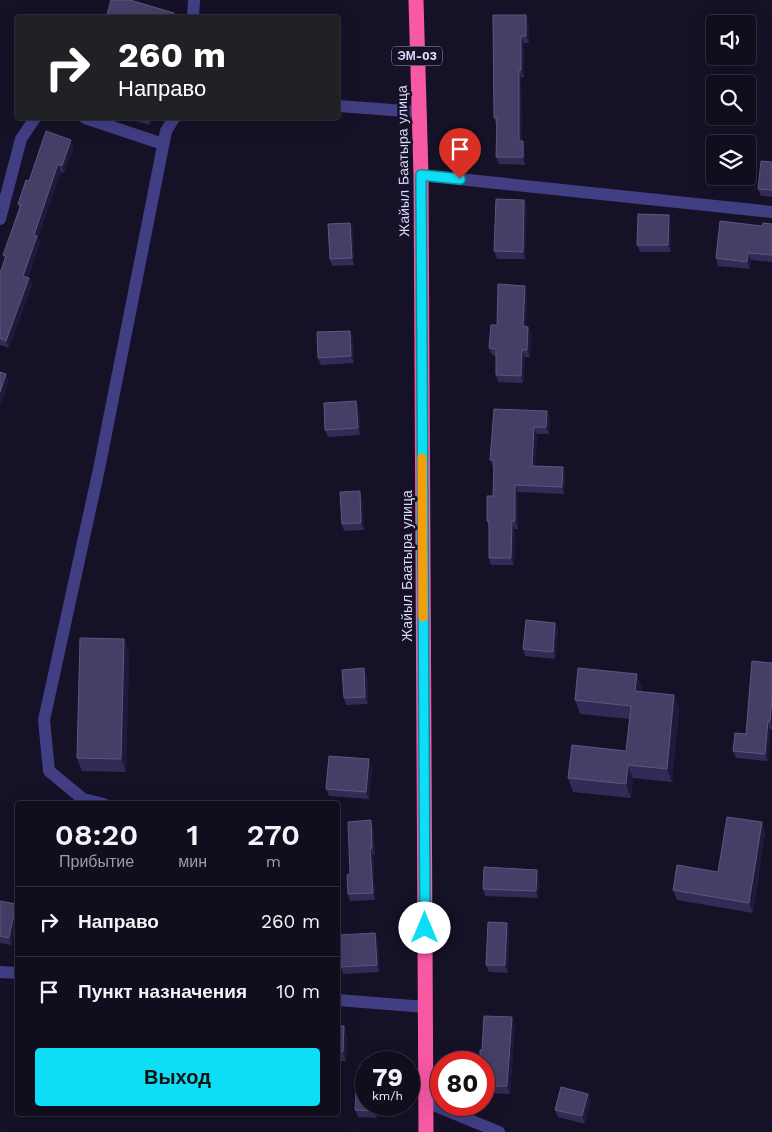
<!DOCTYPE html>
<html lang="ru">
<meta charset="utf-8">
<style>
body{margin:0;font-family:"Work Sans",sans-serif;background:#191626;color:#f1f3f6;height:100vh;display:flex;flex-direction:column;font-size:19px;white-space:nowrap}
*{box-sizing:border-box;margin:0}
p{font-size:16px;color:#9c9ca4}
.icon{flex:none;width:28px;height:28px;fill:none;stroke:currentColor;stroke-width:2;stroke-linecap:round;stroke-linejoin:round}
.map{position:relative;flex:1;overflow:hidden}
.details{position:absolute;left:15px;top:801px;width:325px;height:315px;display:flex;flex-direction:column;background:#100d1d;border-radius:5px;box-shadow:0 5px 20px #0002,0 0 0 1px #302d3b}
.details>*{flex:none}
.banner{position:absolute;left:15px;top:15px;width:325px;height:105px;border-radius:5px;box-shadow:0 5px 20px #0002,0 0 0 1px #302d3b;background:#202124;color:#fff;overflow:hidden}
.tools{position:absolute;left:706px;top:15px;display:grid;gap:10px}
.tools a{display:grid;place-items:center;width:50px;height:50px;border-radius:5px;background:#100d1d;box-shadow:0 5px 20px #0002,0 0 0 1px #302d3b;font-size:25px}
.speed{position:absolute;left:355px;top:1051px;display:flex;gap:10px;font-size:25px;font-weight:700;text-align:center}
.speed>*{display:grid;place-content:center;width:65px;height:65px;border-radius:50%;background:#100d1d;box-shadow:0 5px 20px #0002,0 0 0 1px #302d3b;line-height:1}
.speed small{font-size:12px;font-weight:400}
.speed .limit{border:8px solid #d22;background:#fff;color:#111}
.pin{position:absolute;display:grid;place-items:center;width:42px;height:42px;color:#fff;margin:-51px -21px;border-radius:50% 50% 50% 0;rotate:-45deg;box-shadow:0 0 5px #0007}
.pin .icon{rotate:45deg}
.me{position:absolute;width:55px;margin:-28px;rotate:0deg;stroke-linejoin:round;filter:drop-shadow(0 0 4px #0008)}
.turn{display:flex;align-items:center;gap:18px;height:105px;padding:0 20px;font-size:22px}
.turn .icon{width:65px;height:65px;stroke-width:2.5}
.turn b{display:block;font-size:35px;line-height:42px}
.eta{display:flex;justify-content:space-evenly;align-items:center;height:85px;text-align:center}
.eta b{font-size:30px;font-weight:600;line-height:35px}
.cta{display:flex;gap:10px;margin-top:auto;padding:10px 20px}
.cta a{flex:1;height:58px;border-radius:5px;background:#0dddf5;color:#111;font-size:20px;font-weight:600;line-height:58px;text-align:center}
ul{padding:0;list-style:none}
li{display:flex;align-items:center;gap:15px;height:70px;padding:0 20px;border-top:1px solid #302d3b}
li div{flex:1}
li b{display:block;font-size:19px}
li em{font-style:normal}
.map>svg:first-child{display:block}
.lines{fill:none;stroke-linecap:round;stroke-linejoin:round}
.minor{stroke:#413e84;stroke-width:12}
.highway{stroke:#f859a5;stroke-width:15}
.wall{fill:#332b55}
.shaded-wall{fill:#1f193b}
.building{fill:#453e67;stroke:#5d567e}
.route-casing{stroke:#08909f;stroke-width:12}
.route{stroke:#0dddf5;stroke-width:9}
.slow{stroke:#f59e0b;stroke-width:9}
.labels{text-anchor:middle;stroke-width:5;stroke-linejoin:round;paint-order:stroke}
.shield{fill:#151127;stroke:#a19dbd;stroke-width:1}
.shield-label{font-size:12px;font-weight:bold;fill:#ddd9fd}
.street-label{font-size:14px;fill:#ddd9fd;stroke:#151127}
</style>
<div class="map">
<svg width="772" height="1132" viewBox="0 0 772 1132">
<rect width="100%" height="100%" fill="#151127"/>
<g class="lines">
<g class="minor">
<polyline points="193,18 194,0"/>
<polyline points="338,106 419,112"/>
<polyline points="85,118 163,144"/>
<polyline points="421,175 772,212"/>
<polyline points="0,219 21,139 35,118"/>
<polyline points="104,804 83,799 49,771 44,720 99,469 166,131 174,118"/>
<polyline points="0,972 18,973"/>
<polyline points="338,1000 425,1007"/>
<polyline points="426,1102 499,1132"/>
</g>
<polyline class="highway" points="416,0 421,175 426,1132"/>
</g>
<g class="wall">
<polygon points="493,15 529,22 529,43 524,43 524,77 521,77 522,141 525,148 525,165 499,164 496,157 496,125 494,118"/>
<polygon points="124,118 153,118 150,125"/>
<polygon points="74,147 64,173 61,172 38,237 40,243 28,278 29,278 32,285 9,348 0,345 0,273 5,260 3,255 19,208 18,204"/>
<polygon points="772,162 772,197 761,196 758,189"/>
<polygon points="524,200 527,207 525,259 497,259 494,251"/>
<polygon points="671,222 671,252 640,252 637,245"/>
<polygon points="350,223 353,230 354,265 332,266 330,259"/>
<polygon points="772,224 772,262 751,260 750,269 718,266 716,258 762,226"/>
<polygon points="525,286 527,293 526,327 528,327 531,334 530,357 525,357 523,383 498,382 496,375 496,356 492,355 489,348 497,325"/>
<polygon points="353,338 354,363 321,365 318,358"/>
<polygon points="356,401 359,408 360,435 328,437 325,430"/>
<polygon points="547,411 550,418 549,434 537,434 535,466 563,467 565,474 564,494 518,492 518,529 515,529 514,565 491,565 489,558 489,528 487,521 493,496 494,467 493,467 490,460"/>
<polygon points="362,498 364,530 344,531 342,524"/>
<polygon points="555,623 558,630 555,659 525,656 523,649"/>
<polygon points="124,639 129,653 126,772 82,771 77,758"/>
<polygon points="772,663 772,729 770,729 768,761 736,758 733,751 746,734"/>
<polygon points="367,675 368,704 346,705 344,698"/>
<polygon points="642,687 641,692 674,695 679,709 672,782 633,778 631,798 573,792 568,778 626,751 630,719 580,714 575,700"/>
<polygon points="372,767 369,799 329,796 326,789"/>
<polygon points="373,827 375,855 373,855 375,900 350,901 348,894 350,874"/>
<polygon points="765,832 753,913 677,900 673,890 718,872"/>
<polygon points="537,870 539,877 538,898 485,896 483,889"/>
<polygon points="0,901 12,945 0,943"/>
<polygon points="507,923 509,930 508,973 489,972 486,965"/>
<polygon points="378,940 379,972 343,974 341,967"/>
<polygon points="515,1024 510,1094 484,1093 484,1062 482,1050"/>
<polygon points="338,1026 347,1035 346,1061 338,1061"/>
<polygon points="588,1094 591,1101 585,1124 558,1117 555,1110"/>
<polygon points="377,1105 377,1118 358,1117 355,1110"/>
<polygon points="261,1114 284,1114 284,1116 262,1116"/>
</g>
<g class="shaded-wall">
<polygon points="526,15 529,22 529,43 526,36"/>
<polygon points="521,36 524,43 524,77 521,70"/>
<polygon points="519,70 521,77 522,148 519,141"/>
<polygon points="148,118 153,118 150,125"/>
<polygon points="71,140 74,147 64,173 62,166"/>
<polygon points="523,141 525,148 525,165 523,157"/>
<polygon points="58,164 61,172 38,237 40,243 26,283 23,276 34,235"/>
<polygon points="524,200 527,207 525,259 523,252"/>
<polygon points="669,215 671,222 671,252 668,245"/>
<polygon points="350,223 353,230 354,265 352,258"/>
<polygon points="748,253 751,260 750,269 747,262"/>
<polygon points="29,278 32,285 9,348 6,341"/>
<polygon points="525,286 527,293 526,334 523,326"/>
<polygon points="528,327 531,334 530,357 527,350"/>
<polygon points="350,331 353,338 354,363 351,356"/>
<polygon points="522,350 525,357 523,383 521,376"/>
<polygon points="6,374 9,382 0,406 0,392"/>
<polygon points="356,401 359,408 360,435 358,428"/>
<polygon points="547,411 550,418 549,434 546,427"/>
<polygon points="534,427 537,434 535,473 532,466"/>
<polygon points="563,467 565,474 564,494 562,487"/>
<polygon points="515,485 518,492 518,529 515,521"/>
<polygon points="360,491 362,498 364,530 361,523"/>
<polygon points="512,521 515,529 514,565 511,558"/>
<polygon points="555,623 558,630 555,659 553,652"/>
<polygon points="124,639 129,653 126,772 121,759"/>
<polygon points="364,668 367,675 368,704 365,697"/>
<polygon points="637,674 642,687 640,705 635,691"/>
<polygon points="674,695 679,709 672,782 667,769"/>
<polygon points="772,699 772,727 770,722"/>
<polygon points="768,721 770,729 768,761 765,754"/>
<polygon points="369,759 372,767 369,799 366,792"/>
<polygon points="628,765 633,778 631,798 626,784"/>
<polygon points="371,820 373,827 375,855 372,848"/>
<polygon points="762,822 765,832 753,913 749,903"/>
<polygon points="370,848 373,855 375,900 373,893"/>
<polygon points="537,870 539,877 538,898 536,891"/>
<polygon points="16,904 18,909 18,915 12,945 9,938"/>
<polygon points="507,923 509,930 508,973 505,965"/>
<polygon points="375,933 378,940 379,972 377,965"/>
<polygon points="512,1017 515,1024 510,1094 507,1086"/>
<polygon points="344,1026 347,1035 346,1061 343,1052"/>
<polygon points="588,1094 591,1101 585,1124 582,1116"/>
<polygon points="375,1105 377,1105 377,1118 374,1111"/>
</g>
<g class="building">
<polygon points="111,0 130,0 174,13 173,18 106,18"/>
<polygon points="493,15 526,15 526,36 521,36 521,70 519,70 519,141 523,141 523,157 496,157 497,118 494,118"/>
<polygon points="46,131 71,140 62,166 58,164 34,235 37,236 23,276 29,278 6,341 0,338 0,273 6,256 3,255 21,205 18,204 26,180 29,181"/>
<polygon points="761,161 772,162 772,190 758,189"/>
<polygon points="496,199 524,200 523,252 494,251"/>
<polygon points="638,214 669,215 668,245 637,245"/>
<polygon points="720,221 762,226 763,223 772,224 772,255 748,253 747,262 716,258"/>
<polygon points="350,223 352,258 330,259 328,224"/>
<polygon points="498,284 525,286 523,326 528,327 527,350 522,350 521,376 496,375 496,349 489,348 491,325 497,325"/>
<polygon points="350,331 351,356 318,358 317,332"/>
<polygon points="0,372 6,374 0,392"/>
<polygon points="356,401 358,428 325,430 324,403"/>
<polygon points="494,409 547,411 546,427 534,427 532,466 563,467 562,487 515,485 515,521 512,521 511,558 489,558 489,521 487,521 487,496 493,496 494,460 490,460"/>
<polygon points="360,491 361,523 342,524 340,492"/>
<polygon points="526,620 555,623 553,652 523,649"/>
<polygon points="80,638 124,639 121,759 77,758"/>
<polygon points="752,661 772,663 772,699 770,722 768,721 765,754 733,751 735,733 746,734"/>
<polygon points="364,668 365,697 344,698 342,670"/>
<polygon points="578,668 637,674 635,691 674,695 667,769 628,765 626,784 568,778 572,745 626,751 631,706 575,700"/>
<polygon points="329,756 369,759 366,792 326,789"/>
<polygon points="727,817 762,822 749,903 673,890 677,865 718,872"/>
<polygon points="371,820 372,848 370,848 373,893 348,894 347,875 350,874 348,822"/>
<polygon points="484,867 537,870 536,891 483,889"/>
<polygon points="0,901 16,904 9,938 0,936"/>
<polygon points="488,922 507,923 505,965 486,965"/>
<polygon points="375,933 377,965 341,967 339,935"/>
<polygon points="484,1016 512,1017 507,1086 484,1086 484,1062 480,1062 480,1050 482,1050"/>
<polygon points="338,1026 344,1026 343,1052 338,1052"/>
<polygon points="357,1074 366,1075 366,1105 375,1105 374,1111 355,1110"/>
<polygon points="561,1087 588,1094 582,1116 555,1110"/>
</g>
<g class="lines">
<g class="route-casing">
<polyline id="route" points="425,928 421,175 460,179"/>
</g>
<use href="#route" class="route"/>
<polyline class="slow" points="422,458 423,617"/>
</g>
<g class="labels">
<rect class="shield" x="392" y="46.5" width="50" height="19" rx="4"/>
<g class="shield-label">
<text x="417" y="60">ЭМ-03</text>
</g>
<g class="street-label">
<text transform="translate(403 161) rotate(-91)" y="5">Жайыл Баатыра улица</text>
<text transform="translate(407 566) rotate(-90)" y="5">Жайыл Баатыра улица</text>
</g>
</g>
</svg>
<div class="tools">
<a><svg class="icon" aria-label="sound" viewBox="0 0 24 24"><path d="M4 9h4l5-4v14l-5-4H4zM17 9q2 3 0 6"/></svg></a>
<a><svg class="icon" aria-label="search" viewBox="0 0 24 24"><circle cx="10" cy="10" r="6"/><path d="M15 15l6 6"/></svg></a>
<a><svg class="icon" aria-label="layers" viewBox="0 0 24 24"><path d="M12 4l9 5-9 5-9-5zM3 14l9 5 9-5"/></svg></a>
</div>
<div class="speed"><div>79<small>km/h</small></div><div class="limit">80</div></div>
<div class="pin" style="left:460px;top:179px;background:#d93025"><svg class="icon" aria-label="arrive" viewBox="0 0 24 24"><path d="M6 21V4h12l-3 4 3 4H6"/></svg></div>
<svg class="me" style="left:425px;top:928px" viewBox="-20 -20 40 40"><circle r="19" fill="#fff"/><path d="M0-13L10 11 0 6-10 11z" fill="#0dddf5"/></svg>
<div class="banner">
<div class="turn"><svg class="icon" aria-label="right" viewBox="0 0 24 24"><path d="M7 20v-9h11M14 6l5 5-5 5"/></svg><div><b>260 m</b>Направо</div></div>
</div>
<section class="details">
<div class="eta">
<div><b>08:20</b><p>Прибытие</p></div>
<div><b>1</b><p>мин</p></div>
<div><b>270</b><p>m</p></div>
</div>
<ul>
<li><svg class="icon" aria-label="right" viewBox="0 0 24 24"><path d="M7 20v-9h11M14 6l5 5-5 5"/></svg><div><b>Направо</b></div><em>260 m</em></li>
<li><svg class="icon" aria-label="arrive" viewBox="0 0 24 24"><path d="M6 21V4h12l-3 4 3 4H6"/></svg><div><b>Пункт назначения</b></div><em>10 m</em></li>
</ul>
<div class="cta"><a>Выход</a></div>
</section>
</div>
